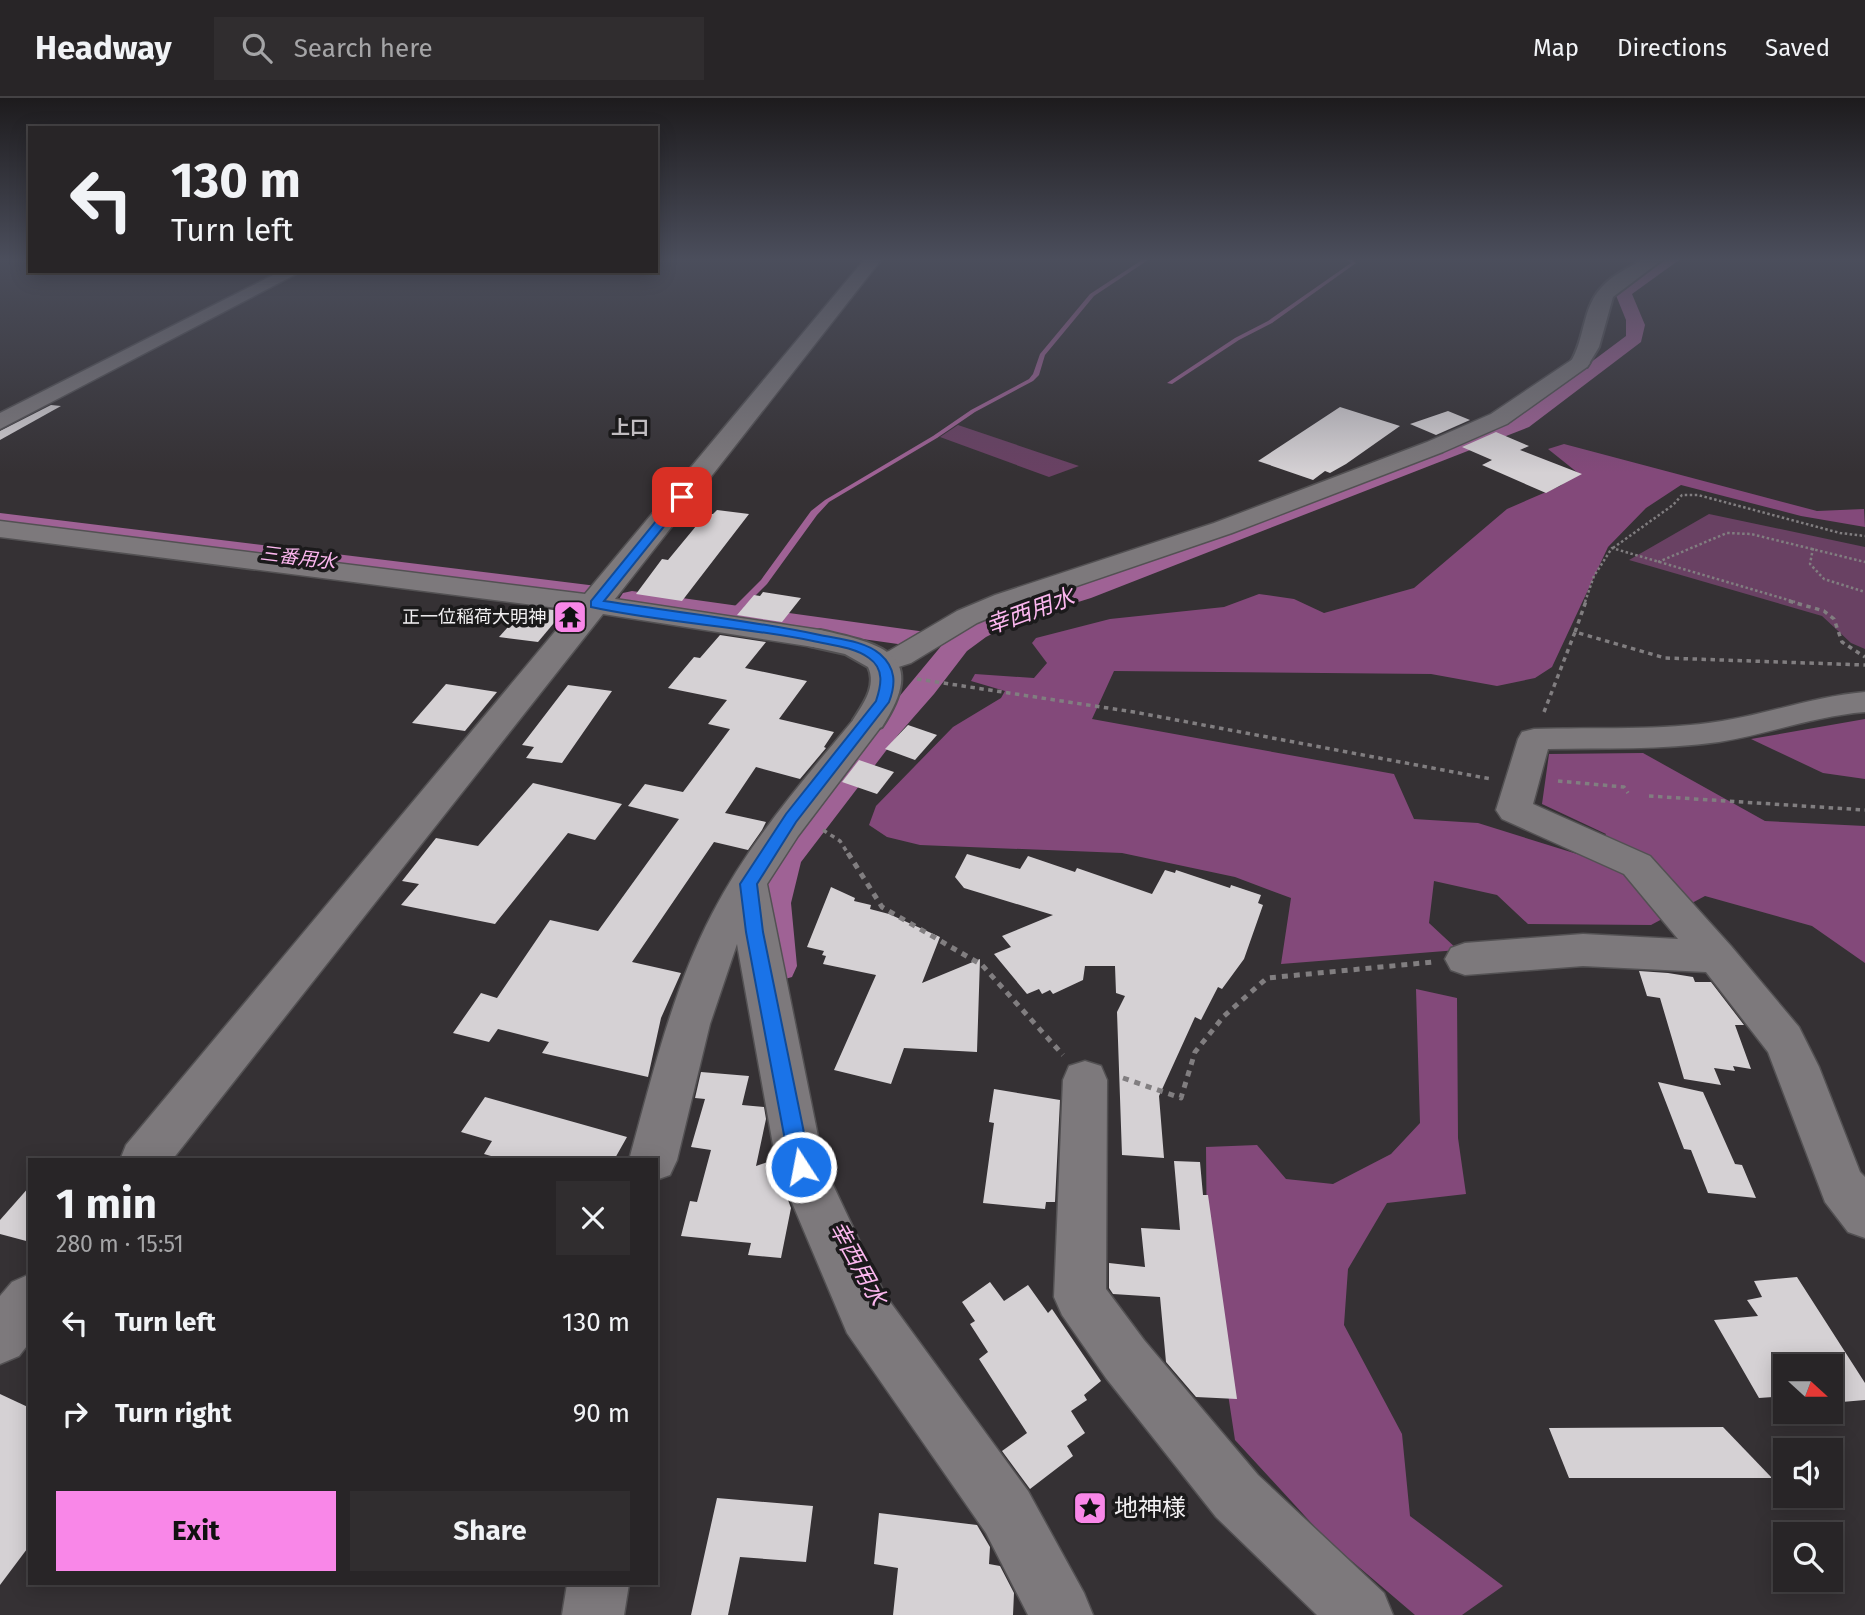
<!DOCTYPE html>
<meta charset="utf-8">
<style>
body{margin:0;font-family:"Fira Sans","Noto Sans JP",sans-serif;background:#302d2f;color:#f1f3f6;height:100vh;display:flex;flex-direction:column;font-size:26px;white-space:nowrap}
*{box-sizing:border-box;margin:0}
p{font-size:23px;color:#a5a5a7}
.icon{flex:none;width:38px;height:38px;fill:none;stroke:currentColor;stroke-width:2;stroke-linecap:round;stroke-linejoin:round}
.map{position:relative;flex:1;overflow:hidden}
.side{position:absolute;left:28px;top:1060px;width:630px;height:427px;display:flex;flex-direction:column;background:#282527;border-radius:0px;box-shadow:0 4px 18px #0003,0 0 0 2px #444244}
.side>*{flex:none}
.top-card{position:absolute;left:28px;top:28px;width:630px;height:147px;border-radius:0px;box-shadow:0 4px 18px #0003,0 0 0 2px #444244;background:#282527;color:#f1f3f6;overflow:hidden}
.needle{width:46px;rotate:111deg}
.tools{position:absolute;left:1773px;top:1256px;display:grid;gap:14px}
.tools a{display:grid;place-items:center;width:70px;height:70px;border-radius:0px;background:#282527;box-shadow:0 4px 18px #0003,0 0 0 2px #444244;font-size:35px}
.pin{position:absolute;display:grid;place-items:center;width:60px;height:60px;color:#fff;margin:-30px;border-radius:14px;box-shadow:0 4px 10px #0006}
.me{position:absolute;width:77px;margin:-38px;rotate:349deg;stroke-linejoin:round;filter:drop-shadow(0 0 5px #0008)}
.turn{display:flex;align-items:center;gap:24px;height:147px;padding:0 28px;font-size:32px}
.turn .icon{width:91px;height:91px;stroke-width:2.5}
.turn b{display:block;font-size:49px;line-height:60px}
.round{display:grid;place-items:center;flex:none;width:74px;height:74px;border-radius:0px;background:#302d2f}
.headline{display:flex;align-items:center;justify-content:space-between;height:119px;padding:0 28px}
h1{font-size:42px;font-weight:700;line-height:52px}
.action{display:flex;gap:14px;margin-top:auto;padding:14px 28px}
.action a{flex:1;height:80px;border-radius:0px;background:#f987e8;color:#111;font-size:28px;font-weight:700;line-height:80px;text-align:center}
.action a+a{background:#302d2f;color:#f1f3f6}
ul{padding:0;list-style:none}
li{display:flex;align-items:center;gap:21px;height:91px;padding:0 28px}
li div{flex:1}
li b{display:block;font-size:26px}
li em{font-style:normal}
header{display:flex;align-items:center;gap:42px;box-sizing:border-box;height:98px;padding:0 35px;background:#282527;border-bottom:2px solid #444244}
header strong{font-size:33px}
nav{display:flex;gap:38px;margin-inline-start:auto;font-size:24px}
.search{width:490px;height:63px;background:#302d2f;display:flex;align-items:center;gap:18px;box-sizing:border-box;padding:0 24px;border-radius:0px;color:#a5a5a7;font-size:26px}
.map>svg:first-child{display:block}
.green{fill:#694163}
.forest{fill:#83497a}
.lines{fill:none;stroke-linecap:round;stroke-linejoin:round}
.stream{fill:#9f6295;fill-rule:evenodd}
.canal{fill:#9f6295;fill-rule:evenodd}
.building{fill:#d5d1d4}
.minor-casing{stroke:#535153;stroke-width:3}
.tertiary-casing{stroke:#535153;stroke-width:4}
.path-far2{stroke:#817e80;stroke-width:2.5;stroke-dasharray:2.5 2.5;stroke-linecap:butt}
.path-far1{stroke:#817e80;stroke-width:3.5;stroke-dasharray:4.5 4.5;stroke-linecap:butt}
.path{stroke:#817e80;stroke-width:5;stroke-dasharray:6 6;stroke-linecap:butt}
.minor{fill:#7d797c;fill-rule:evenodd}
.tertiary{fill:#7d797c;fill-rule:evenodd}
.route{fill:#1a73e8;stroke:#114b97;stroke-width:2}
.labels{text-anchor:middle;stroke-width:7;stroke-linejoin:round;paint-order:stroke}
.far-poi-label{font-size:18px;fill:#f1eff1;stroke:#1b1a1b;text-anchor:end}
.far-neighbourhood-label{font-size:19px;font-weight:bold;fill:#c1bdc0;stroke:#1b1a1b}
.far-water-label{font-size:19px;font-style:italic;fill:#fcb7ef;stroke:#1b1a1b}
.water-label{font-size:23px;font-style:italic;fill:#fcb7ef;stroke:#1b1a1b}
.near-poi-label{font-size:24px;fill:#f1eff1;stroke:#1b1a1b;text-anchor:start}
</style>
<header>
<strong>Headway</strong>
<div class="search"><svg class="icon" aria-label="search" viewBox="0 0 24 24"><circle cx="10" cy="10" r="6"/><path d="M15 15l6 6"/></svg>Search here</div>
<nav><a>Map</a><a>Directions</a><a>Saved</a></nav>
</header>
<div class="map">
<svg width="1865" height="1517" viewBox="0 0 1865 1517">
<rect width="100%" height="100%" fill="#353134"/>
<g class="green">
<polygon points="958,327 1079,368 1049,379 940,339"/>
<polygon points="1709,416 1865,449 1865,551 1851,545 1822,518 1629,462"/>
</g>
<g class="forest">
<polygon points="1564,346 1817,413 1864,411 1865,429 1801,418 1681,387 1646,410 1608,449 1552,569 1535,580 1497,588 1431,576 1114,573 1092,621 1394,676 1414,721 1478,725 1590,760 1606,736 1542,706 1549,656 1643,655 1765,723 1865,728 1865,865 1812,828 1705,798 1651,827 1528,826 1497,797 1434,783 1429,825 1458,852 1281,866 1291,800 1235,779 1122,755 920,747 887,739 869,727 876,708 953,629 1001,600 1005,593 971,583 975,576 1034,580 1047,565 1032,545 1036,540 1110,521 1224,509 1259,496 1294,501 1324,515 1414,490 1507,411 1560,388 1578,375 1548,351"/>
<polygon points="1865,621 1865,681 1823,675 1751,641"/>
<polygon points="1416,891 1457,900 1458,1040 1466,1096 1387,1105 1348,1171 1344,1227 1402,1336 1410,1418 1503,1488 1462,1517 1415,1517 1326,1441 1235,1342 1207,1158 1206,1049 1257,1047 1286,1081 1333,1086 1391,1056 1420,1025"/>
</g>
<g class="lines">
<g class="stream">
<polygon points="1142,162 1148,162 1094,198 1045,257 1039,277 1033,283 975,314 937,340 829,404 817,417 767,486 736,517 730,517 730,513 761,482 811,413 825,402 933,338 971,312 1029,281 1033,276 1040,256 1090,196"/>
<polygon points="1347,162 1353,162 1356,165 1272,225 1239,242 1172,286 1167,285 1235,240 1268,223 1351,165"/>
</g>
<g class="canal">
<polygon points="1660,162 1679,162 1632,196 1645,227 1641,244 1529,329 1091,500 1017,523 986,539 967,553 934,596 898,637 801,764 791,805 797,868 792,879 778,883 764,879 759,868 755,805 766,761 772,752 947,541 966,527 997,511 1073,488 1515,321 1626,238 1626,222 1615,195"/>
<polygon points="0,415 597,488 606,490 610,496 606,502 597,504 0,429"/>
<polygon points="632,493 926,534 936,536 940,542 936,548 926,550 623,507 619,501 623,495"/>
</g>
</g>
<g class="building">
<polygon points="51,307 61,308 0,342 0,333"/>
<polygon points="1340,309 1400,328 1346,366 1330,375 1325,373 1313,382 1258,363"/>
<polygon points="1448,313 1470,322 1436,337 1410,326"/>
<polygon points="1496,334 1529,348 1520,352 1582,376 1546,395 1482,367 1492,362 1462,349"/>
<polygon points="717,412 749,416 682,503 636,496 662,461 668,462 706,416 713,416"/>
<polygon points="763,494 801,500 782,524 737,517 754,497 760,498"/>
<polygon points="526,509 564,513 538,544 499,539"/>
<polygon points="720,537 766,544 745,570 807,583 779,621 834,634 824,649 826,650 800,681 756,669 725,715 766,724 762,732 748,752 714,744 632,864 681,875 661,920 648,979 542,955 549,944 498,931 489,944 453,935 481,895 497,900 550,822 598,833 679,721 628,708 645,686 683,694 730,631 708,626 727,602 668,590 694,559 700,560"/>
<polygon points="446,586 459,588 497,594 465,633 412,625"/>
<polygon points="568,587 612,593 562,665 526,660 534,649 522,647"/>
<polygon points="908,627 937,637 915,662 885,651"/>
<polygon points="859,662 894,674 877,696 842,684"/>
<polygon points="533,685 622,706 595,742 568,735 495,826 401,807 419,786 402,783 436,740 478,748"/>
<polygon points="967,756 1020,771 1028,758 1075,774 1077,770 1152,796 1165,772 1175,775 1176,772 1230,790 1231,787 1261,797 1258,805 1263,807 1244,861 1222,891 1218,889 1201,922 1195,919 1159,998 1164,1060 1122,1057 1117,914 1125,898 1116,895 1115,868 1085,868 1083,882 1053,896 1050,892 1042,896 1039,891 1027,896 994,856 1011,849 1002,838 1053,817 964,790 955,779"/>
<polygon points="831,789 855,800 854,803 871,807 870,811 889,816 940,839 922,885 980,861 977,954 904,950 891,986 834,972 876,877 823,866 826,858 822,857 824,853 807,849"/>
<polygon points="1639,873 1668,875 1693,879 1695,884 1711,884 1744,927 1735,927 1751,971 1733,968 1735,973 1714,970 1721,987 1684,981 1660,900 1647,898"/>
<polygon points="701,974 749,978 742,1007 764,1009 766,1021 756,1068 773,1062 791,1110 781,1160 748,1157 751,1145 681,1138 690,1103 697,1104 711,1052 691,1049 705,1001 695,1000"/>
<polygon points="1658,984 1703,994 1735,1066 1742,1067 1756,1100 1708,1095 1691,1052 1684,1051"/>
<polygon points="994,991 1060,1002 1055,1104 1046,1104 1045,1111 983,1105 994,1025 989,1024"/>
<polygon points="485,999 627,1039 614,1062 505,1062 484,1056 492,1043 461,1034"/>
<polygon points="1174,1063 1200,1064 1203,1097 1208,1097 1237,1301 1196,1299 1166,1264 1160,1199 1113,1196 1109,1190 1109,1165 1145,1169 1141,1130 1180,1132"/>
<polygon points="30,1088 30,1144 0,1136 0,1122"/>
<polygon points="1797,1179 1865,1285 1865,1302 1830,1305 1830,1269 1785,1269 1785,1298 1759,1300 1714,1222 1758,1218 1747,1202 1762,1199 1754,1183"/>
<polygon points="990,1184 1004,1203 1028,1187 1048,1215 1052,1211 1101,1283 1084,1297 1087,1302 1071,1313 1085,1335 1067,1348 1073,1358 1030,1391 1002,1353 1027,1335 979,1261 988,1254 970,1226 975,1223 962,1204"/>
<polygon points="0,1296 30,1310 30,1447 0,1487"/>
<polygon points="1723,1329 1772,1380 1569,1380 1549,1330"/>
<polygon points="717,1400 813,1408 806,1464 740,1459 728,1517 691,1517"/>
<polygon points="879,1415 977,1427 990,1449 989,1466 1000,1468 1014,1495 1013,1517 893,1517 898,1470 874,1466"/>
</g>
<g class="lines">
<g class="minor-casing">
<g id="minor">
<polygon points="864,162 881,162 615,501 820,532 830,535 835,541 830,547 820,550 603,516 172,1062 120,1062 126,1047 573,512 0,439 0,423 585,496"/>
<polygon points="281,173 302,173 0,331 0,315"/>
<polygon points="1580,259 1587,261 1590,265 1587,269 1507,326 1443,354 1232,435 1015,509 977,525 911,565 883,574 872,571 868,565 872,559 889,553 957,513 995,497 1214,425 1427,344 1491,316 1573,261"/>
<path d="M1865,594V614C1815,618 1768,636 1719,644C1662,652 1605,650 1548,651L1533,706L1650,758L1731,848L1799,929L1819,969L1860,1074L1865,1079V1140L1848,1134L1825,1104L1768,954L1706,874L1583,868L1465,877L1451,872L1445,861L1451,850L1465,845L1583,836L1678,841L1624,776L1502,721L1496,712L1518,641L1522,634L1534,631C1597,629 1660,633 1722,623C1771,615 1816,598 1865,594Z"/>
<path d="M870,612L881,615L886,622L798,738L767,786L824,1068L885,1197L1028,1393L1084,1495L1093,1517H1028L986,1435L847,1235L777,1069L737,846L710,926L677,1062L670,1077L656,1082V1062H629C652,979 672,893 712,816C750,742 806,679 859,615Z"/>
<polygon points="1085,963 1101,968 1107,982 1106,1191 1144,1242 1258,1377 1384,1495 1393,1517 1317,1517 1216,1419 1106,1280 1062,1217 1054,1199 1063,982 1069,968"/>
<polygon points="30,1176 30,1244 19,1258 0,1266 0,1198 12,1184"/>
<polygon points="567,1486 629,1486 624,1517 562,1517"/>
</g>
</g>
<g class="tertiary-casing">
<g id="tertiary">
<path d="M1642,162H1662L1613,199L1599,249L1587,269H1573L1570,265C1585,242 1582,210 1601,190C1612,177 1628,170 1642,162Z"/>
<path d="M820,532C884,546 929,557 882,629L870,633L858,629L853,622C863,606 877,588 868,569L845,556L809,548L805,541L809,534Z"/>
</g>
</g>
<g class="path-far2">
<polyline points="1613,450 1673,407 1682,397 1698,397 1840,435 1865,438"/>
<polyline points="1813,450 1810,466 1824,481 1865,494"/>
<polyline points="1658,464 1727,435 1751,436 1865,464"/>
<polyline points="1585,504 1594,478 1612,450 1795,504"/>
</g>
<g class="path-far1">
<polyline points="1789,503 1824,513 1834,521 1842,544 1865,559"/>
<polyline points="1575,534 1586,503"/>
<polyline points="917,581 1134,614 1491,681"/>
<polyline points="1544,614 1575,534 1665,560 1865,567"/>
<polyline points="1558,683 1624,689 1628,695"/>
<polyline points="1649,698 1865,712"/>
<polyline points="823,732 840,743 849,757"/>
</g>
<g class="path">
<polyline points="848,755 882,809 982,867 1063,957"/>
<polyline points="1123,980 1181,1000 1195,954 1224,918 1267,880 1433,864"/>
</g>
<use href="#minor" class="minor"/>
<use href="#tertiary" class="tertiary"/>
</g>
<linearGradient id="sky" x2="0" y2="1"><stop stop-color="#1d1b1d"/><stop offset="0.43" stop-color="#4b4e5c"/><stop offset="1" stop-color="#4b4e5c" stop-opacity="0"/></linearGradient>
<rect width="1865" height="375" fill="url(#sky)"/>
<path class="route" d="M682,395L686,396V401L604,503C676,514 749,522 820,537C839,541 865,543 880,556C896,570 896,586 889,604L796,724L757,786L763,834L811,1069L808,1076L801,1079L793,1076L790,1069L746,834L740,786L786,716L876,603C881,588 885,571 869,560C854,549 831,547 813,543C740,528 664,525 591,509V503L678,396Z"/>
<defs>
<g id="temple-square" transform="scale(1.75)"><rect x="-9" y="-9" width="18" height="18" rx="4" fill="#f987e8" stroke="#1b1a1b"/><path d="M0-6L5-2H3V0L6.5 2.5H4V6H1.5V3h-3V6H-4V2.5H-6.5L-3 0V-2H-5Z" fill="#111"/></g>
<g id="sight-square" transform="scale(1.75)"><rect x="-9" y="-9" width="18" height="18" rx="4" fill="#f987e8" stroke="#1b1a1b"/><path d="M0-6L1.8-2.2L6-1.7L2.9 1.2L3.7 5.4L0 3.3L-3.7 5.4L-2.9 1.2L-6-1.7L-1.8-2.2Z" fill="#111"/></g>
</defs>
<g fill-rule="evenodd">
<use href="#temple-square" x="570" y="519"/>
<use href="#sight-square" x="1090" y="1410"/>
</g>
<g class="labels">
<g class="far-poi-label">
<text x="546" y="525">正一位稲荷大明神</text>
</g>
<g class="far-neighbourhood-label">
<text x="630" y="336">上口</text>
</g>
<g class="far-water-label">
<text transform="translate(298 459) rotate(7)" y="7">三番用水</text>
</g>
<g class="water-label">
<text transform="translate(1030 513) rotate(-20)" y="8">幸西用水</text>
<text transform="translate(858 1165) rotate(61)" y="8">幸西用水</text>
</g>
<g class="near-poi-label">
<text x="1114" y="1418">地神様</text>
</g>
</g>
</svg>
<div class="tools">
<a><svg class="needle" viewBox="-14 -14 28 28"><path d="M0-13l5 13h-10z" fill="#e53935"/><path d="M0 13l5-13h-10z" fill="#a5a5a7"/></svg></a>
<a><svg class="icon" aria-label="sound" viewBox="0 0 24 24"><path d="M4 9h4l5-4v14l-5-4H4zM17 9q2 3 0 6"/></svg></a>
<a><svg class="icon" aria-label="search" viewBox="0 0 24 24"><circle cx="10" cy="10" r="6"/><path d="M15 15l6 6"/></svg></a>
</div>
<div class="pin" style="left:682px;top:399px;background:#d93025"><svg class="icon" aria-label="arrive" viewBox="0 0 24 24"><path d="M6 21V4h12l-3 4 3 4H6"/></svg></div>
<svg class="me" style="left:801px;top:1069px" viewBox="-20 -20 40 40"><circle r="17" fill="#1a73e8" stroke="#fff" stroke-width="3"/><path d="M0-11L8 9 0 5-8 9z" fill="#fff"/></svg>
<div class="top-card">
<div class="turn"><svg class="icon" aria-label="left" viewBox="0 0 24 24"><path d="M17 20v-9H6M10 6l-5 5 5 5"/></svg><div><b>130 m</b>Turn left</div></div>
</div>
<section class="side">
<div class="headline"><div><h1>1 min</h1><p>280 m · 15:51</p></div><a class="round"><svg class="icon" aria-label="close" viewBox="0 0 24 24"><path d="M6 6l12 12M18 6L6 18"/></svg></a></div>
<ul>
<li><svg class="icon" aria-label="left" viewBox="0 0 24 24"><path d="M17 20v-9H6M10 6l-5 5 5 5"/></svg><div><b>Turn left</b></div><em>130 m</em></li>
<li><svg class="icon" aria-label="right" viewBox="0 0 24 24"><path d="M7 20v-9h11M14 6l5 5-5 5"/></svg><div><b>Turn right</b></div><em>90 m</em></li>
</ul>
<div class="action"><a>Exit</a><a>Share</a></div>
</section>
</div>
